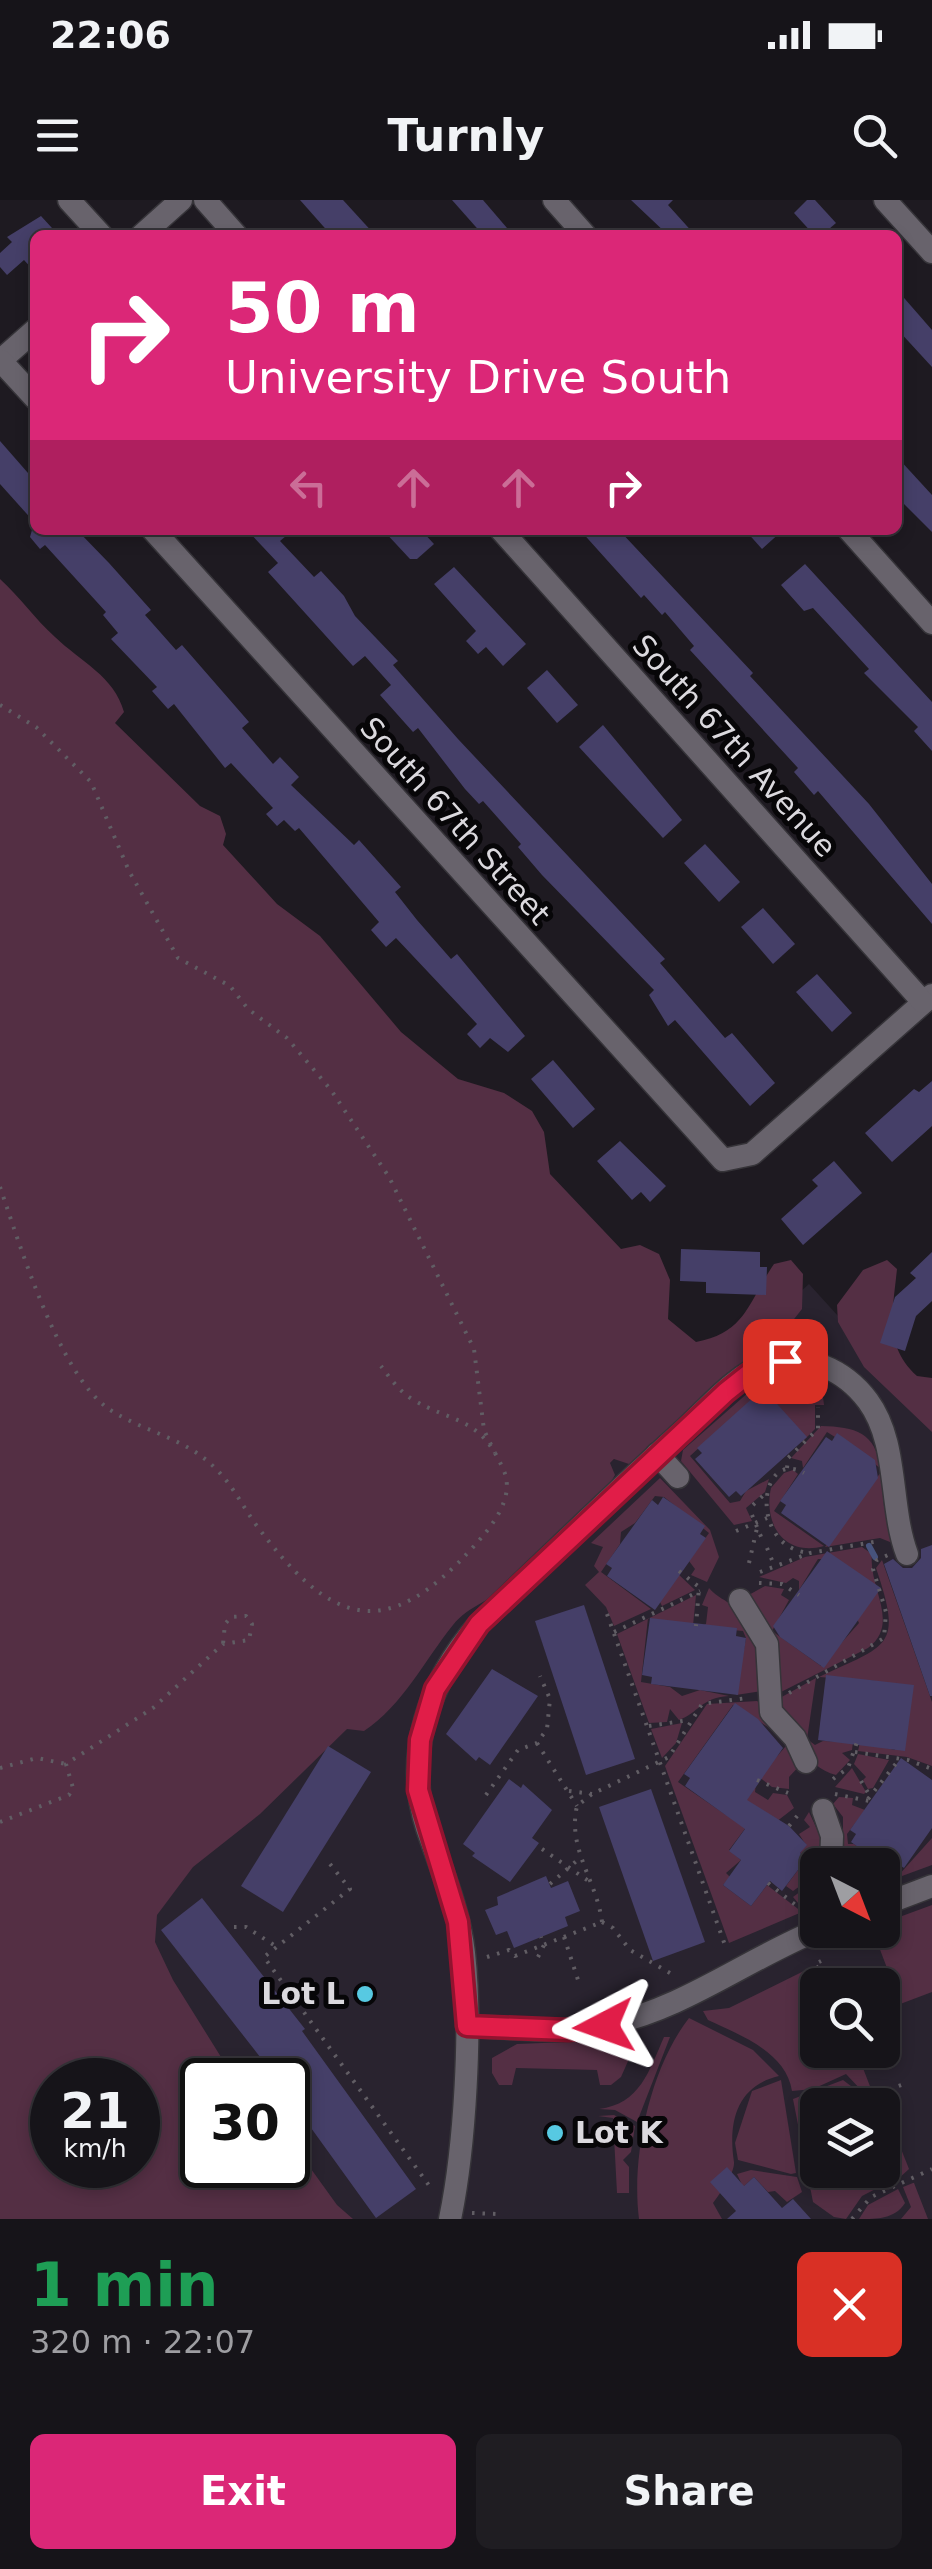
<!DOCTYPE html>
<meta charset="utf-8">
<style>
body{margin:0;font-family:"DejaVu Sans",sans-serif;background:#1f1d22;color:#f1f3f6;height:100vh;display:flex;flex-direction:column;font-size:38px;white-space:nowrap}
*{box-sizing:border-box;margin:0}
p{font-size:32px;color:#9e9ea2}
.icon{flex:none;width:55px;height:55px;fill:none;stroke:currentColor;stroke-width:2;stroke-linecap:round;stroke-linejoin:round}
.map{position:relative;height:2019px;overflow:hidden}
.drawer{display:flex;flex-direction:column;background:#161419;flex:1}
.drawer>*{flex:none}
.top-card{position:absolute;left:30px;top:30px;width:872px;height:305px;border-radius:15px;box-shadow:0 5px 15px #0003,0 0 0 2px #353338;background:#db2777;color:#fff;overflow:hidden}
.needle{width:65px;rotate:138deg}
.tools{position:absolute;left:800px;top:1648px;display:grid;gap:20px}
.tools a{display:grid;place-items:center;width:100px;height:100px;border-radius:15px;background:#161419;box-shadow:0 5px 15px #0003,0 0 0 2px #353338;font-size:50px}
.speed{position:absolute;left:30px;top:1858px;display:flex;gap:20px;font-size:50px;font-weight:700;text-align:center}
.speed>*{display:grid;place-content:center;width:130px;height:130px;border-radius:50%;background:#161419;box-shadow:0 5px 15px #0003,0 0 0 2px #353338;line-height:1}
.speed small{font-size:25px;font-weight:400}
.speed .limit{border:5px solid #111;border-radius:15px;background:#fff;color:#111}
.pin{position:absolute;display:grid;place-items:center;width:85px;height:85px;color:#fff;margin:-42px;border-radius:20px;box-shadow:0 5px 15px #0006}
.me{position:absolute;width:110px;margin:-55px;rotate:266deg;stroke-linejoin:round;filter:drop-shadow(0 0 8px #0008)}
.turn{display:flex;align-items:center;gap:35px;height:210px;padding:0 30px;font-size:45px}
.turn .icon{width:130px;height:130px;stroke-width:2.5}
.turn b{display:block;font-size:70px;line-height:85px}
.lanes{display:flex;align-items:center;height:95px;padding:0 30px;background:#0003;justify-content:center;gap:50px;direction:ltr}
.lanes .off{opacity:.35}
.round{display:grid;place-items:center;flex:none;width:105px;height:105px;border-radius:15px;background:#1f1d22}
.summary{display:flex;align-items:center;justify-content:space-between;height:170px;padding:0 30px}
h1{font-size:60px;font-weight:600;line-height:75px;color:#1e9e55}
.button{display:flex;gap:20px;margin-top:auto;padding:20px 30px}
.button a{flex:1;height:115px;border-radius:15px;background:#db2777;color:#fff;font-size:40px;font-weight:600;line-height:115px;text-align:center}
.button a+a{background:#1f1d22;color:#f1f3f6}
.status{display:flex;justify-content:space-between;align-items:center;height:70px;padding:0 50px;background:#161419;direction:ltr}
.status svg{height:28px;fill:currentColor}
header{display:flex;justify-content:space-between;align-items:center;height:130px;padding:0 30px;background:#161419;font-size:45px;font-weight:600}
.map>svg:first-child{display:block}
.built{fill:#29232f;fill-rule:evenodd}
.green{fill:#542f44;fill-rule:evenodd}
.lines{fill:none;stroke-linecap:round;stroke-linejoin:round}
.stream{stroke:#47537c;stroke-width:6}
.building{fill:#453f68}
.street-casing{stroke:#363439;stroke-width:25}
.path{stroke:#615d64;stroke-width:4;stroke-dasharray:2.5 8;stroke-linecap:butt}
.street{stroke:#68636c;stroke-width:22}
.route-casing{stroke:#92132f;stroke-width:25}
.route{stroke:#e11d48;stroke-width:18}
.poi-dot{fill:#57c9e2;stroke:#070608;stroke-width:4}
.labels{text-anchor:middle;stroke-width:10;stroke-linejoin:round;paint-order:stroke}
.street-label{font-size:30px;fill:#dbd9de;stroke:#070608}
.poi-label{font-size:30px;font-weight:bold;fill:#dbd9de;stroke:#070608;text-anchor:end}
</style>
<div class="status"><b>22:06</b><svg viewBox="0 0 49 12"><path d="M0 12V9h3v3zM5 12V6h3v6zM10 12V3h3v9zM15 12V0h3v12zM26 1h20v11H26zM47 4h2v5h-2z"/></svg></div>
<header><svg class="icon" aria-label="menu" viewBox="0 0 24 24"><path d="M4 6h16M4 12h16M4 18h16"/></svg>Turnly<svg class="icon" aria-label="search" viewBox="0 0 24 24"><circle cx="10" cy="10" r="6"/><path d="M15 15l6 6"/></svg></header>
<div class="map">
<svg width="932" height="2019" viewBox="0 0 932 2019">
<rect width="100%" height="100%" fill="#1e1a21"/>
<path class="built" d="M809,1084L908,1193L932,1190V2019H343L288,1955V1880H222L90,1730ZM818,1665H882V1730H818ZM818,1785H882V1850H818ZM818,1905H882V1970H818Z"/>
<g class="green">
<path d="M0,379C20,397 35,419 55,437C81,462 114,476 124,512L115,523L200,606L220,616L226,634L223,645L277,704L320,736L401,832L458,879L504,893L532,911L544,932L550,974L621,1049L640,1045L659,1054L670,1080L668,1119L696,1142C746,1133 748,1102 774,1064L791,1060L803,1074L802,1109L787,1128L632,1265L614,1259L610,1263L615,1275L605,1292C574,1323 544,1358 510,1385C492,1400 468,1406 453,1425C424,1461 403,1505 364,1531L347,1529L260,1614L193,1667L157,1715L155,1742L173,1780L221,1857L242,1880H202V1965H288V1937L337,2005L353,2019H0ZM52,1880H138V1965H52Z"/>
<path d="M887,1060L897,1069C893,1110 883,1145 917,1176L932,1178V1232L864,1167L838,1122L837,1105L863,1070Z"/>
<polygon points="791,1174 812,1179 822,1189 824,1205 815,1205 815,1229 803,1241 768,1195 759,1193 690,1256 730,1303 740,1301 746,1291 769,1279 765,1292 746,1308 752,1321 734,1325 681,1261 683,1250 758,1184"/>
<path d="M821,1226C856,1227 875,1232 881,1269L838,1234L835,1237L827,1232L803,1268L802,1261L791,1258Z"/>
<path d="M793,1270L798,1274L774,1311L824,1346C785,1357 763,1325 771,1288L784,1273Z"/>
<polygon points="881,1272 884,1306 895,1344 880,1338 825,1347"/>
<polygon points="660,1278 710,1330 719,1357 707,1382 691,1375 695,1369 689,1361 709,1333 664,1297 655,1296 635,1323 621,1332 620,1344 601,1372 651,1409 614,1426 606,1407 585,1385 599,1372 594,1366 603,1347 591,1343"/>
<path d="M862,1347L872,1354C868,1388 901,1423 868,1448L777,1494L747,1396L765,1386L784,1389L781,1395L789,1400L772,1431L821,1466L859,1423L829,1359H818L799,1390V1381L793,1378L786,1383L759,1377L805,1357Z"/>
<path d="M882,1360L932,1502V1566L907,1557L858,1551L860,1542L895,1550L876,1481L819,1477C889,1444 903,1448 876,1368Z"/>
<polygon points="677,1373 695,1390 662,1406 660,1402"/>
<path d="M709,1388C717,1398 726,1399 734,1408C761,1436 758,1454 762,1491L736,1495L746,1438L743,1431L699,1427L706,1424L708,1407L702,1405Z"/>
<path d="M696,1395L693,1426L648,1418L641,1482L670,1487L682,1496L700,1490L729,1496C700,1498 699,1513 679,1520L670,1509L667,1522L649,1523L617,1434Z"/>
<path d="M816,1478L807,1539L815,1545L823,1541L853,1542L852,1550L842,1553L850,1560L836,1575C805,1568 788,1527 778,1499Z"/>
<path d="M757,1501C767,1507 797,1550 802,1563L789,1577V1589L772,1587L759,1577L786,1546L784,1537L733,1505L678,1582L726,1615L732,1608L738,1611L756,1582L755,1592L768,1600L773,1593L787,1595L794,1608L776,1622L767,1615L761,1623L753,1618L729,1650L741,1660L726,1673L730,1677L723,1685L751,1706L767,1685L802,1712L729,1743L665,1566L707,1504Z"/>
<polygon points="682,1523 676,1543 662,1558 651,1529"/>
<polygon points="858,1554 889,1560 873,1588 868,1589 863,1580 866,1577 854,1564"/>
<polygon points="852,1568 866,1592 864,1594 835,1587"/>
<polygon points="839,1597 853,1598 852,1605 865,1610 847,1634 848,1644 854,1644 897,1677 932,1638 932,1665 883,1683 882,1665 843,1665 843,1617 833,1604"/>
<polygon points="809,1612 821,1638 817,1674 793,1691 786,1686 807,1658 800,1653 806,1645 799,1634 810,1627 804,1620"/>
<polygon points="817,1679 817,1697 804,1710 793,1697"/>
<polygon points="932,1705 932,1792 887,1809 882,1785 878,1785 873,1775 887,1768 876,1739 885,1735 883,1723"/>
<path d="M810,1768L826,1785H818V1850H856L873,1894L862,1891L846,1874L813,1889L792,1891C786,1852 740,1835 708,1820L703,1811L729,1808Z"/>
<path d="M689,1818L753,1850L779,1876C736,1886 728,1923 734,1962C735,1973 720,1994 713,2003L722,2019H639C631,1957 650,1868 689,1818Z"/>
<path d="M664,1837H670L637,1922L615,1910L599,1909C640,1904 649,1871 664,1837Z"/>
<polygon points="619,1840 633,1850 621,1877 611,1885 600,1885 597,1870 516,1868 512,1885 499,1885 492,1873 492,1858 517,1844"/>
<polygon points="781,1880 796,1973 791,1974 738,1960 735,1943 752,1891"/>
<polygon points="843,1880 876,1905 818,1905 818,1970 882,1970 883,1962 893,1980 862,1996 846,2019 834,2017 813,2002 793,1899"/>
<polygon points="882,1901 909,1969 898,1979 883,1951"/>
<polygon points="614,1915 635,1926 631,1952 623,1960 629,1967 629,1993 617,1993 613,1918 598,1916"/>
<polygon points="751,1970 797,1977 802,1992 787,2002 775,1991 768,1992 754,1977 743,1987 737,1974"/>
<polygon points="913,1983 914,1983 928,2019 901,2019 911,2007 903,1987"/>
<path d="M898,1989L905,2003C895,2019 877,2019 859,2019L868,2005Z"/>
</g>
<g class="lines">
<polyline class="stream" points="869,1346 875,1357"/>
</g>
<g class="building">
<polygon points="300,0 343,0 375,35 331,35"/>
<polygon points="452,0 483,0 513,35 483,35"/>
<polygon points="631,0 673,0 668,5 695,35 668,35"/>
<polygon points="807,0 815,0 836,23 822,35 814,35 794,13"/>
<polygon points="41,16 52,28 35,35 35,72 24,60 7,75 0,67 0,53 12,42 7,37"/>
<polygon points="898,91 932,130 932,167 898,130"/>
<polygon points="0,241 35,281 35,323 0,284"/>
<polygon points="898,258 932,295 932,332 898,298"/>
<polygon points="32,330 77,330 109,363 151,410 145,415 176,450 182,445 249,522 242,528 273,564 280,557 299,577 291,585 354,645 359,640 401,687 395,692 417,720 451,759 457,754 525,836 508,852 490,838 480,848 467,834 477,824 396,738 386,747 371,730 379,722 299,628 295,631 284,620 277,626 266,614 273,608 231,563 225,568 174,504 168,509 152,491 157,487 111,439 118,433 103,415 106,412 45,345 40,349 30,337"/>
<polygon points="247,330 293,330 280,341 314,377 321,371 344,396 355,416 398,461 393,465 458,539 665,759 660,763 725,838 732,833 775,883 750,906 675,820 668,826 649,795 654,790 542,675 518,647 521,644 483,601 479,604 465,589 418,528 413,532 380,495 391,485 365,456 353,466 268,372 278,363"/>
<polygon points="383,330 421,330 434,344 417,359 410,359"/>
<polygon points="580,330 619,330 753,473 750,476 869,604 932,684 932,724 818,591 814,595 794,572 798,568 690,450 694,446 665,412 662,415 644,395 641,398"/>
<polygon points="745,330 783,330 762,349"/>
<polygon points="805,364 932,502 932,551 914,531 918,527 864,473 869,469 813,408 804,411 781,385"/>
<polygon points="454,367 526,444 503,466 486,447 478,454 466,441 476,431 434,384"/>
<polygon points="547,470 578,505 557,523 527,488"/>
<polygon points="603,525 682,620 663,638 579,547"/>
<polygon points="705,644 740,682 719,702 684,663"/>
<polygon points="763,708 795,744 773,764 741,727"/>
<polygon points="817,774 852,813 832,832 796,792"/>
<polygon points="553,860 595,909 573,928 531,879"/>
<polygon points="932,881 932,926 892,962 865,933 914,889 919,892"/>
<polygon points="620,941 666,986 650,1002 641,992 632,1000 597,961"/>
<polygon points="834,961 862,993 803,1045 781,1019 818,986 812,980"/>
<polygon points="681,1049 760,1052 760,1067 767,1067 766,1095 706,1093 706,1082 680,1081"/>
<polygon points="932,1052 932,1101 916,1116 905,1151 880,1143 895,1097 916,1078 910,1073"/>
<polygon points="768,1194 807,1237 741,1296 736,1291 729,1297 695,1259 702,1253 697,1248 756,1195 760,1200"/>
<polygon points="837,1233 875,1260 878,1278 829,1347 781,1313 786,1305 780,1301 826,1237 832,1241"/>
<polygon points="663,1297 705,1326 700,1334 706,1338 655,1410 607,1376 612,1368 606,1364 652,1300 658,1305"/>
<polygon points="932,1345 932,1496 930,1496 884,1364 893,1359 903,1368 912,1368 921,1358 921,1349"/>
<polygon points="827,1351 881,1388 824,1468 780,1437 773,1426"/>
<polygon points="584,1405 635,1559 586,1575 535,1421"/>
<polygon points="650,1418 737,1428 736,1436 746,1438 738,1495 651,1484 652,1477 642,1475"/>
<polygon points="492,1469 538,1496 490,1565 479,1557 476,1561 446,1534"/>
<polygon points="826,1475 914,1485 905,1551 818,1540"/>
<polygon points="735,1503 758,1519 783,1548 747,1600 789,1626 807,1645 800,1653 807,1658 782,1691 770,1681 751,1706 723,1685 741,1660 729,1651 745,1629 685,1586 690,1578 684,1574"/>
<polygon points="328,1546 371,1572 283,1712 241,1686"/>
<polygon points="901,1558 932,1580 932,1628 904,1668 898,1664 892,1671 851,1642 856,1634 850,1630"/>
<polygon points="509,1579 521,1588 523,1584 552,1610 532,1638 539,1643 510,1682 472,1656 475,1653 463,1644"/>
<polygon points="651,1589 705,1742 653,1761 599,1607"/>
<polygon points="546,1676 551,1688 568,1681 580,1711 565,1717 568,1726 514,1748 507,1731 496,1735 485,1710 498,1705 497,1697"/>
<polygon points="202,1698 305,1829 302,1831 416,1989 376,2018 288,1896 288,1880 278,1880 161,1730"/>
<polygon points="727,1967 744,1986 754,1977 782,2008 793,1999 811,2019 727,2019 736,2011 710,1982"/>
</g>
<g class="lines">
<g class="street-casing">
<g id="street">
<polyline points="69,0 101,35"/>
<polyline points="205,0 236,35"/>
<polyline points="554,0 585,35"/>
<polyline points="885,0 932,52"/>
<polyline points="142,35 181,0"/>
<polyline points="0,161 35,130"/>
<polyline points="1,161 35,198"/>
<polyline points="153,330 723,960 752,954 932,795"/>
<polyline points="501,330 923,802"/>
<polyline points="849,330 932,423"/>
<polyline points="657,1254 678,1277"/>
<polyline points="740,1400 767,1444 771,1512 795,1538 806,1562"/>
<polyline points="823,1610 832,1636 831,1665"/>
<polyline points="882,1705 932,1686"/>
<polyline points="838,1730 839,1736"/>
<path d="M467,1826C512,1827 561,1835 606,1825C684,1809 745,1760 818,1730"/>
<path d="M450,2019C465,1947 472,1826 464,1753C459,1709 441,1669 427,1628C403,1554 429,1481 479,1424C547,1359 614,1293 684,1230C708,1208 736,1174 767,1164C805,1151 845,1170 868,1201C899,1243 889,1306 907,1354"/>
</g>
</g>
<g class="path">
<polyline points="0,505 36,527 91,582 129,671 178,758 230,786 248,809 287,838 331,890 389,977 474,1149 484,1230 495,1253"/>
<path d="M0,987C20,1045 59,1175 109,1209C143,1232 184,1237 214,1267C231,1283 241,1303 254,1322C329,1424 384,1447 475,1345C492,1326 515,1298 504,1271C480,1215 453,1224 412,1199C399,1191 390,1178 381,1166"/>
<polyline points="787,1268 788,1258 818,1229 818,1207"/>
<polyline points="753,1305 768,1291"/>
<polyline points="752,1315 762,1339"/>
<polyline points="736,1331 767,1318"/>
<polyline points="767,1348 774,1365"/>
<path d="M803,1352C749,1341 760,1248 804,1273"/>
<polyline points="749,1363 757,1328"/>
<polyline points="679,1371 699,1387 696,1426"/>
<polyline points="760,1372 810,1353 879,1341"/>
<polyline points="759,1383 782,1384 799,1395"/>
<polyline points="607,1414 726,1748"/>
<polyline points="614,1432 700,1391"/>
<polyline points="789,1493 884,1438 886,1412 873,1369 877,1360 888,1355"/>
<polyline points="649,1526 689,1520"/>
<polyline points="537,1543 577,1606"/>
<polyline points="855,1552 908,1560 932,1569"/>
<polyline points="0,1568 37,1558 66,1564"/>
<polyline points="833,1579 848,1568 857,1542"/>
<polyline points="757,1580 788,1593"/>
<polyline points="861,1581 870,1596"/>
<polyline points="569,1591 592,1594"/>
<polyline points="835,1594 874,1602"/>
<polyline points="486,1595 518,1550 537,1543 547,1529 550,1499 540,1476"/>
<polyline points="868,1599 898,1561"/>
<polyline points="0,1622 69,1595 73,1588 66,1564 153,1508 223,1444 249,1440 252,1424 246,1416 231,1417 225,1424 223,1444"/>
<polyline points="789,1626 802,1610"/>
<polyline points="542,1649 590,1682"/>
<polyline points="330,1664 350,1689 264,1757 433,1991"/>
<polyline points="768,1683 803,1711"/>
<polyline points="550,1684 581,1657"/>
<path d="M602,1722C597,1681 567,1649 577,1606L592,1594L669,1557L702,1504L747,1498"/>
<polyline points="602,1722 613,1728 630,1750 675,1776"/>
<polyline points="234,1727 246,1727 277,1747"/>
<polyline points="564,1737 580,1786"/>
<polyline points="487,1757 509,1750 515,1756 602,1722"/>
<polyline points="538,1757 544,1745 541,1737"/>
<polyline points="819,1762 821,1761"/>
<polyline points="816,1766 829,1782"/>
<polyline points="879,1893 904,1884"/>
<polyline points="472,2013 497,2014"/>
<polyline points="852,2019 871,1997 932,1969"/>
</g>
<use href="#street" class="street"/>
</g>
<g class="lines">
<g class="route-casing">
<polyline id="route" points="604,1826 568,1830 467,1826 458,1722 418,1590 420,1540 435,1489 479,1424 726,1192 755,1169 785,1161"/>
</g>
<use href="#route" class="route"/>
</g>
<g class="poi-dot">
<circle cx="365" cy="1794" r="10"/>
<circle cx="555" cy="1933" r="10"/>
</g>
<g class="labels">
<g class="street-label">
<text transform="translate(734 546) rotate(48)" y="10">South 67th Avenue</text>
<text transform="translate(455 621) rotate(48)" y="10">South 67th Street</text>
</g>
<g class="poi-label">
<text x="345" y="1804">Lot L</text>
<text x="575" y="1943" text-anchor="start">Lot K</text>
</g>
</g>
</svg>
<div class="tools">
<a><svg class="needle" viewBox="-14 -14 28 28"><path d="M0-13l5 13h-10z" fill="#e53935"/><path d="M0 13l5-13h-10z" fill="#9e9ea2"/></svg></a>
<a><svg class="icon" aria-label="search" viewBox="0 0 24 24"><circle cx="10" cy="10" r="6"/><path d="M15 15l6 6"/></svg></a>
<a><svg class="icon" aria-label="layers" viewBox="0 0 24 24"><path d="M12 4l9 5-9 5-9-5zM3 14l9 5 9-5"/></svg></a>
</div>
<div class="speed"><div>21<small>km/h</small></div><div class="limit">30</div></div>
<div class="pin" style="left:785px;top:1161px;background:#d93025"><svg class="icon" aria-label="arrive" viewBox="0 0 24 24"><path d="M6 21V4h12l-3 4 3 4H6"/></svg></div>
<svg class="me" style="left:604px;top:1826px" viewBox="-20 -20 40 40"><path d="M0-17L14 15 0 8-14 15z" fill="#e11d48" stroke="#fff" stroke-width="4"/></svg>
<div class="top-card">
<div class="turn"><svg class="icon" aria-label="right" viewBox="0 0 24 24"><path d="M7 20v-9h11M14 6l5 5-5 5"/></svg><div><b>50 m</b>University Drive South</div></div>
<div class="lanes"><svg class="icon off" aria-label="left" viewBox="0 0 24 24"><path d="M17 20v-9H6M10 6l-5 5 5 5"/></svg><svg class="icon off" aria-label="ahead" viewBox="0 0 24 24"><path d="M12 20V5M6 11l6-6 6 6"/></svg><svg class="icon off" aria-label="ahead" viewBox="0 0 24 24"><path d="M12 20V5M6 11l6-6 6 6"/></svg><svg class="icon" aria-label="right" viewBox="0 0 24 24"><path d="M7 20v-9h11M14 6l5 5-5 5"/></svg></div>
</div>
</div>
<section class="drawer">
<div class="summary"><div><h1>1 min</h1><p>320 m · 22:07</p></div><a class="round" style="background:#d93025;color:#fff"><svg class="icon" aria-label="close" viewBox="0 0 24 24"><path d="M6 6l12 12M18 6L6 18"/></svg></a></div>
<div class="button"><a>Exit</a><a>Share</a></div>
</section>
